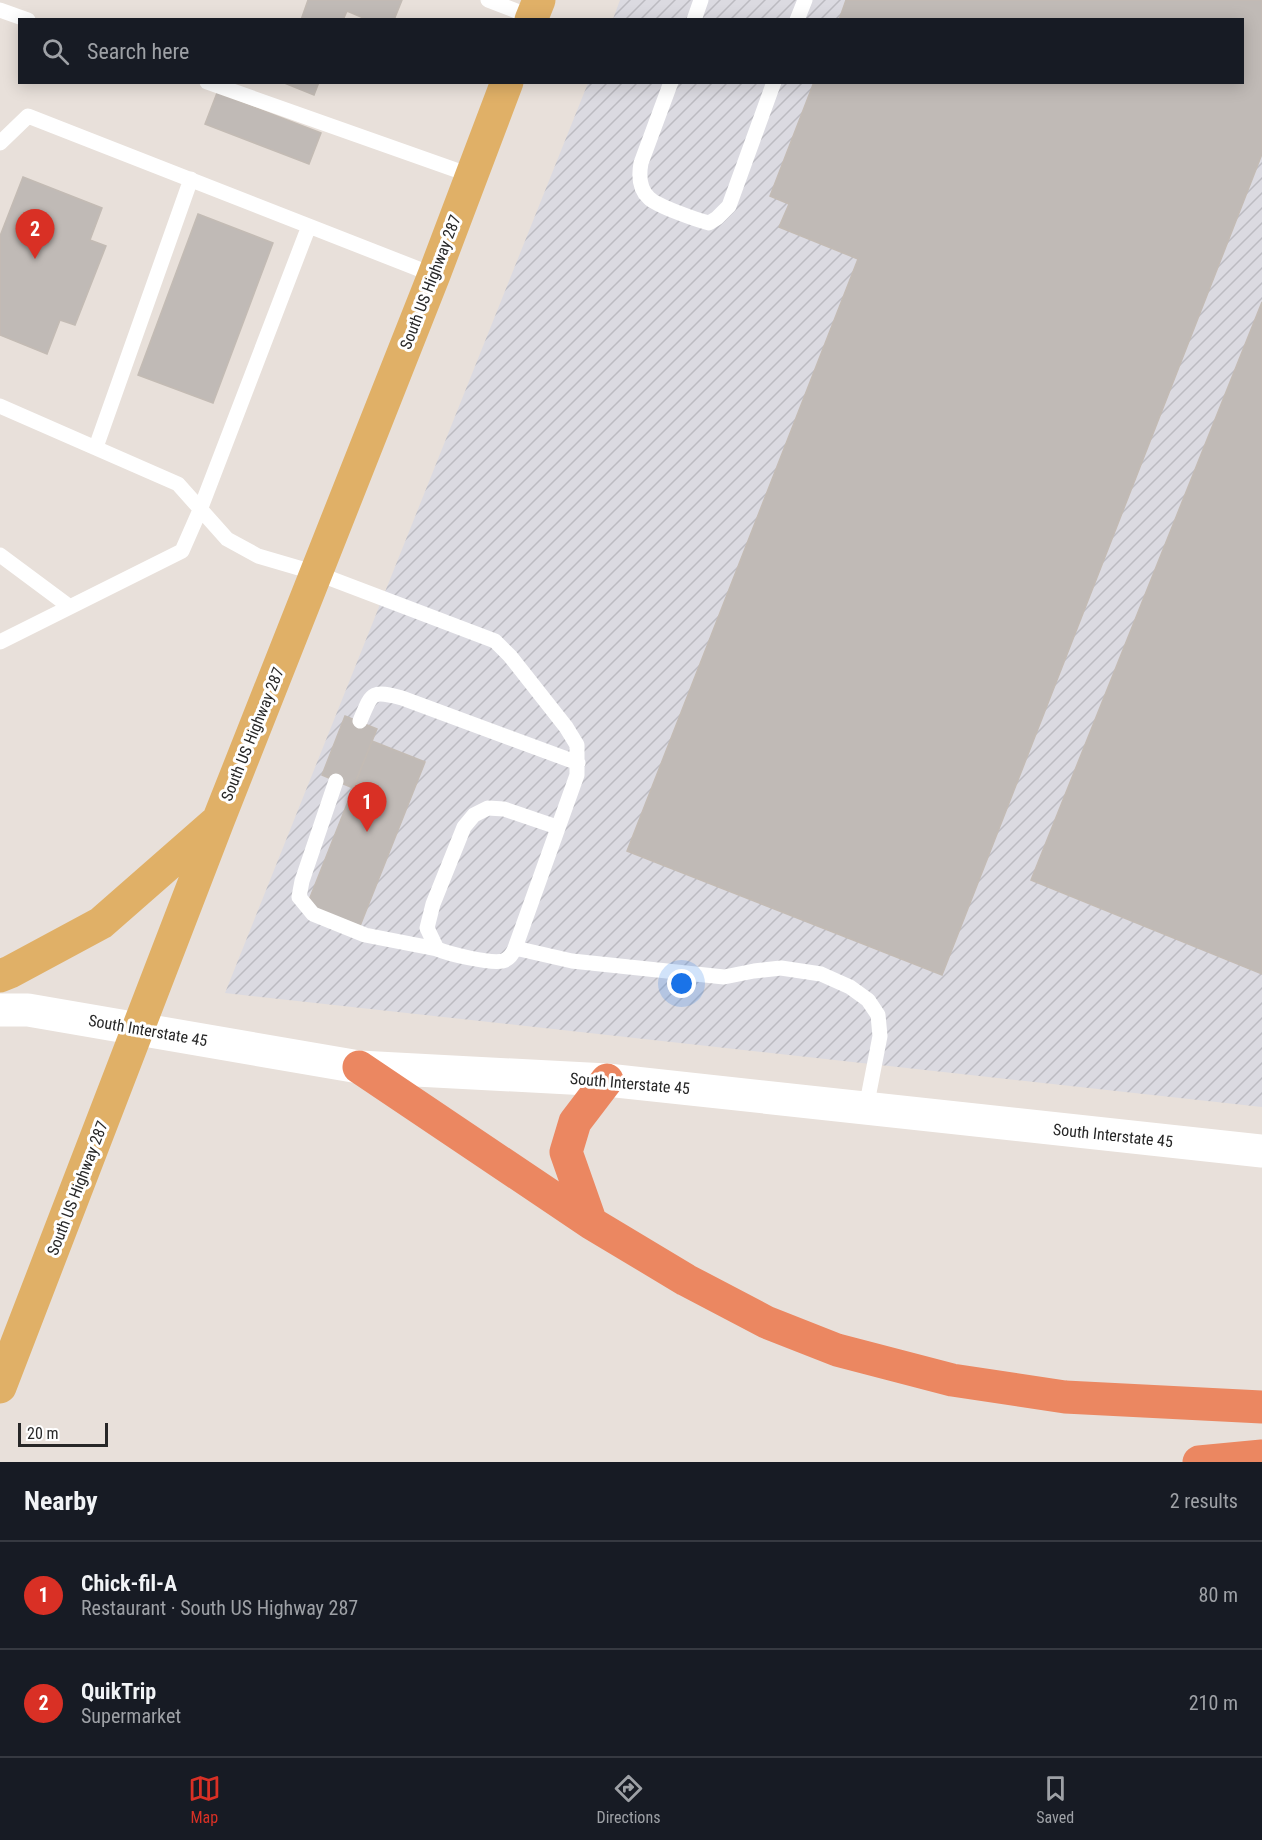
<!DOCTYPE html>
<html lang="en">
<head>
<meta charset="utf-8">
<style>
  :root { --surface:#171b24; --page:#20242c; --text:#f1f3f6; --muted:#9ea1a6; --line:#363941; --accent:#d93025 }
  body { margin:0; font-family:"Roboto Condensed",sans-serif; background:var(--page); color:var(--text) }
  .scale { position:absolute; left:18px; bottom:15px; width:90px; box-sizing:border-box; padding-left:6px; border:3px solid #272727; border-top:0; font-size:16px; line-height:21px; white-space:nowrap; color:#272727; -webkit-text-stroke:4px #fff; paint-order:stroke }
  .you { position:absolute; left:682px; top:984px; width:21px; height:21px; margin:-15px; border:4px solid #fff; border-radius:50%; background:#1a73e8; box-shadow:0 0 0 9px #1a73e833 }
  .badge { display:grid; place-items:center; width:39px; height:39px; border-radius:50%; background:var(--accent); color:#fff; font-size:20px; font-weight:700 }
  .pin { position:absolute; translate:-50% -50px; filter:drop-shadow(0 2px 3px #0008) }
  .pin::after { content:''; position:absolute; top:32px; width:21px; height:18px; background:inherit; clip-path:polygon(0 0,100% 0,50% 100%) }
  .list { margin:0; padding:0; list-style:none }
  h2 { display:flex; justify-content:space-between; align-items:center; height:78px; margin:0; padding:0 24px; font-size:26px }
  h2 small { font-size:20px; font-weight:400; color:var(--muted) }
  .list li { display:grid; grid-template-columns:39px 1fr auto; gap:18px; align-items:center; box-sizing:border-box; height:108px; padding:0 24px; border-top:2px solid var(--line) }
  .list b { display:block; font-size:22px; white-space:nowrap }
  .list p { margin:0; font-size:20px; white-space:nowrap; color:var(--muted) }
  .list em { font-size:20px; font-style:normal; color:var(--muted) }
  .icon { flex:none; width:33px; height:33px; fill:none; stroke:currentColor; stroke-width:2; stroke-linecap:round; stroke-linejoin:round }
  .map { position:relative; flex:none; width:1262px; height:1462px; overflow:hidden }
  .search { position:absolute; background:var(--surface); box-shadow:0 3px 15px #0003; left:18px; right:18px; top:18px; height:66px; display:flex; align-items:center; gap:15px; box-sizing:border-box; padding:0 21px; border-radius:0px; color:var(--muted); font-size:22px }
  .sheet { height:294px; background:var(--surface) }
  nav { display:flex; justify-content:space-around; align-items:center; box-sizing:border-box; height:84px; border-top:2px solid var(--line); background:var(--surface); font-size:16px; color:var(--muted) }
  nav a { display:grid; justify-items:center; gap:3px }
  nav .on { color:var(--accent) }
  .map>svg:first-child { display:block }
  .industrial { fill:url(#industrial-furrows) }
  .building { fill:#c0bab6; stroke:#c3bbb4; stroke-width:1.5 }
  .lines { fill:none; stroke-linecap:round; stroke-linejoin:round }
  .lane { stroke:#fff; stroke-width:15 }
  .secondary { stroke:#fff; stroke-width:33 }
  .primary { stroke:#e0b067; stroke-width:33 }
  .highway { stroke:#eb8761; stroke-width:33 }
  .labels { text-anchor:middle; stroke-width:6; stroke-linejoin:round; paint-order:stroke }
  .street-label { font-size:16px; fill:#272727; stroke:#fff }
</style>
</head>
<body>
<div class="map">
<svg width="1262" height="1462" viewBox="0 0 1262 1462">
  <defs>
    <pattern id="industrial-furrows" width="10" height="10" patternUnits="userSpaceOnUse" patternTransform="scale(1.5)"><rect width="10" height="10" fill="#dbdae1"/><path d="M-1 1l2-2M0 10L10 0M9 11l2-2" fill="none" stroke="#bcbbc1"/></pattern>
  </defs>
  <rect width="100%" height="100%" fill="#e8e0da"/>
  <path class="industrial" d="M620 0H1262V1107L225 993 588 83 1242 82V20L613 19Z"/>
  <path class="building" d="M308 0H402L394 20H368L347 11 343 20H301Z
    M846 0H1262V154L942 975 627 851 858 259 779 227 789 204 770 196 814 82H1242V20H839Z
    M282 82H319L314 95Z
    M217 93 321 133 309 164 205 124Z
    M23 177 102 208 90 240 106 246 75 325 60 320 47 354 0 335V236Z
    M198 214 273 243 213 403 138 375Z
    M1262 302V974L1031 880Z
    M345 716 377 729 353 788 322 775Z
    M372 741 425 762 360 926 307 905Z"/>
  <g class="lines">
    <path class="lane" d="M488 0 532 17
      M0 10 28 20
      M694 20 701 0
      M797 20 805 0
      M207 82 470 175
      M671 82 641 163C639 174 639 189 649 198 657 206 697 220 709 223L717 218 729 206 774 82
      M0 143 28 116 434 275
      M0 406 178 484 227 539 258 556 316 573 495 641 510 656 566 727 577 745V775L515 948 572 961 724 977 754 971 781 968 821 974 850 987 868 1000 878 1015 880 1036 866 1108
      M96 447 191 179
      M0 555 70 607
      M0 642 182 551 200 510 309 226
      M360 721C372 692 371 690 402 698L578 763
      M336 781 302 881 299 897 313 914 365 935 437 949
      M515 948C513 953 509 959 503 961 490 964 449 954 437 949L427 928 433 904 464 827 474 815 488 808 504 809 557 827"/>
    <path class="secondary" d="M0 1010H28L359 1067 607 1080 1262 1151"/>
    <path class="primary" d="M531 20 539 0
      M0 976 10 972 101 923 214 824
      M0 1387 218 821 434 275 507 82"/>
    <path class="highway" d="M359 1067 591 1223 686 1280 766 1322 837 1350 952 1380 1065 1397 1262 1407
      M591 1223 566 1152 575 1122 607 1080
      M1199 1462 1262 1456"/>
  </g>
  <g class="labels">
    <g class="street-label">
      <text transform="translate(430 282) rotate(-69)" y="6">South US Highway 287</text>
      <text transform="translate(252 734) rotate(-68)" y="6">South US Highway 287</text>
      <text transform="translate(148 1030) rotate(10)" y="6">South Interstate 45</text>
      <text transform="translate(630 1083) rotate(5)" y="6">South Interstate 45</text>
      <text transform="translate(1113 1135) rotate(6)" y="6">South Interstate 45</text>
      <text transform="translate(77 1188) rotate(-69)" y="6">South US Highway 287</text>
    </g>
  </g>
</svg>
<div class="scale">20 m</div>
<div class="you"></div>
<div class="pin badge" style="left:367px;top:832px">1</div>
<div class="pin badge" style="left:35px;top:259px">2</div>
<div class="search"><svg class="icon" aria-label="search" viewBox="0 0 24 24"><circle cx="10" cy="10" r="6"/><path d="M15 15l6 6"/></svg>Search here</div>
</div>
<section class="sheet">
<h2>Nearby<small>2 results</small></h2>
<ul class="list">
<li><span class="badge">1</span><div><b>Chick-fil-A</b><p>Restaurant · South US Highway 287</p></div><em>80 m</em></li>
<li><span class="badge">2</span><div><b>QuikTrip</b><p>Supermarket</p></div><em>210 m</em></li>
</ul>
</section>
<nav>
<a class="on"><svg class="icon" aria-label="map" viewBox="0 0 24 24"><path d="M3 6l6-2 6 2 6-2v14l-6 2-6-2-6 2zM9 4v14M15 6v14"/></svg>Map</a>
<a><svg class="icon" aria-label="directions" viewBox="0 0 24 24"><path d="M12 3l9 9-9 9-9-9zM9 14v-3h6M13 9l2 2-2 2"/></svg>Directions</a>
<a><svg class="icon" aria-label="saved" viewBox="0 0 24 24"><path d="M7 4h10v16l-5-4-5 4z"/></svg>Saved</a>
</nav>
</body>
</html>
